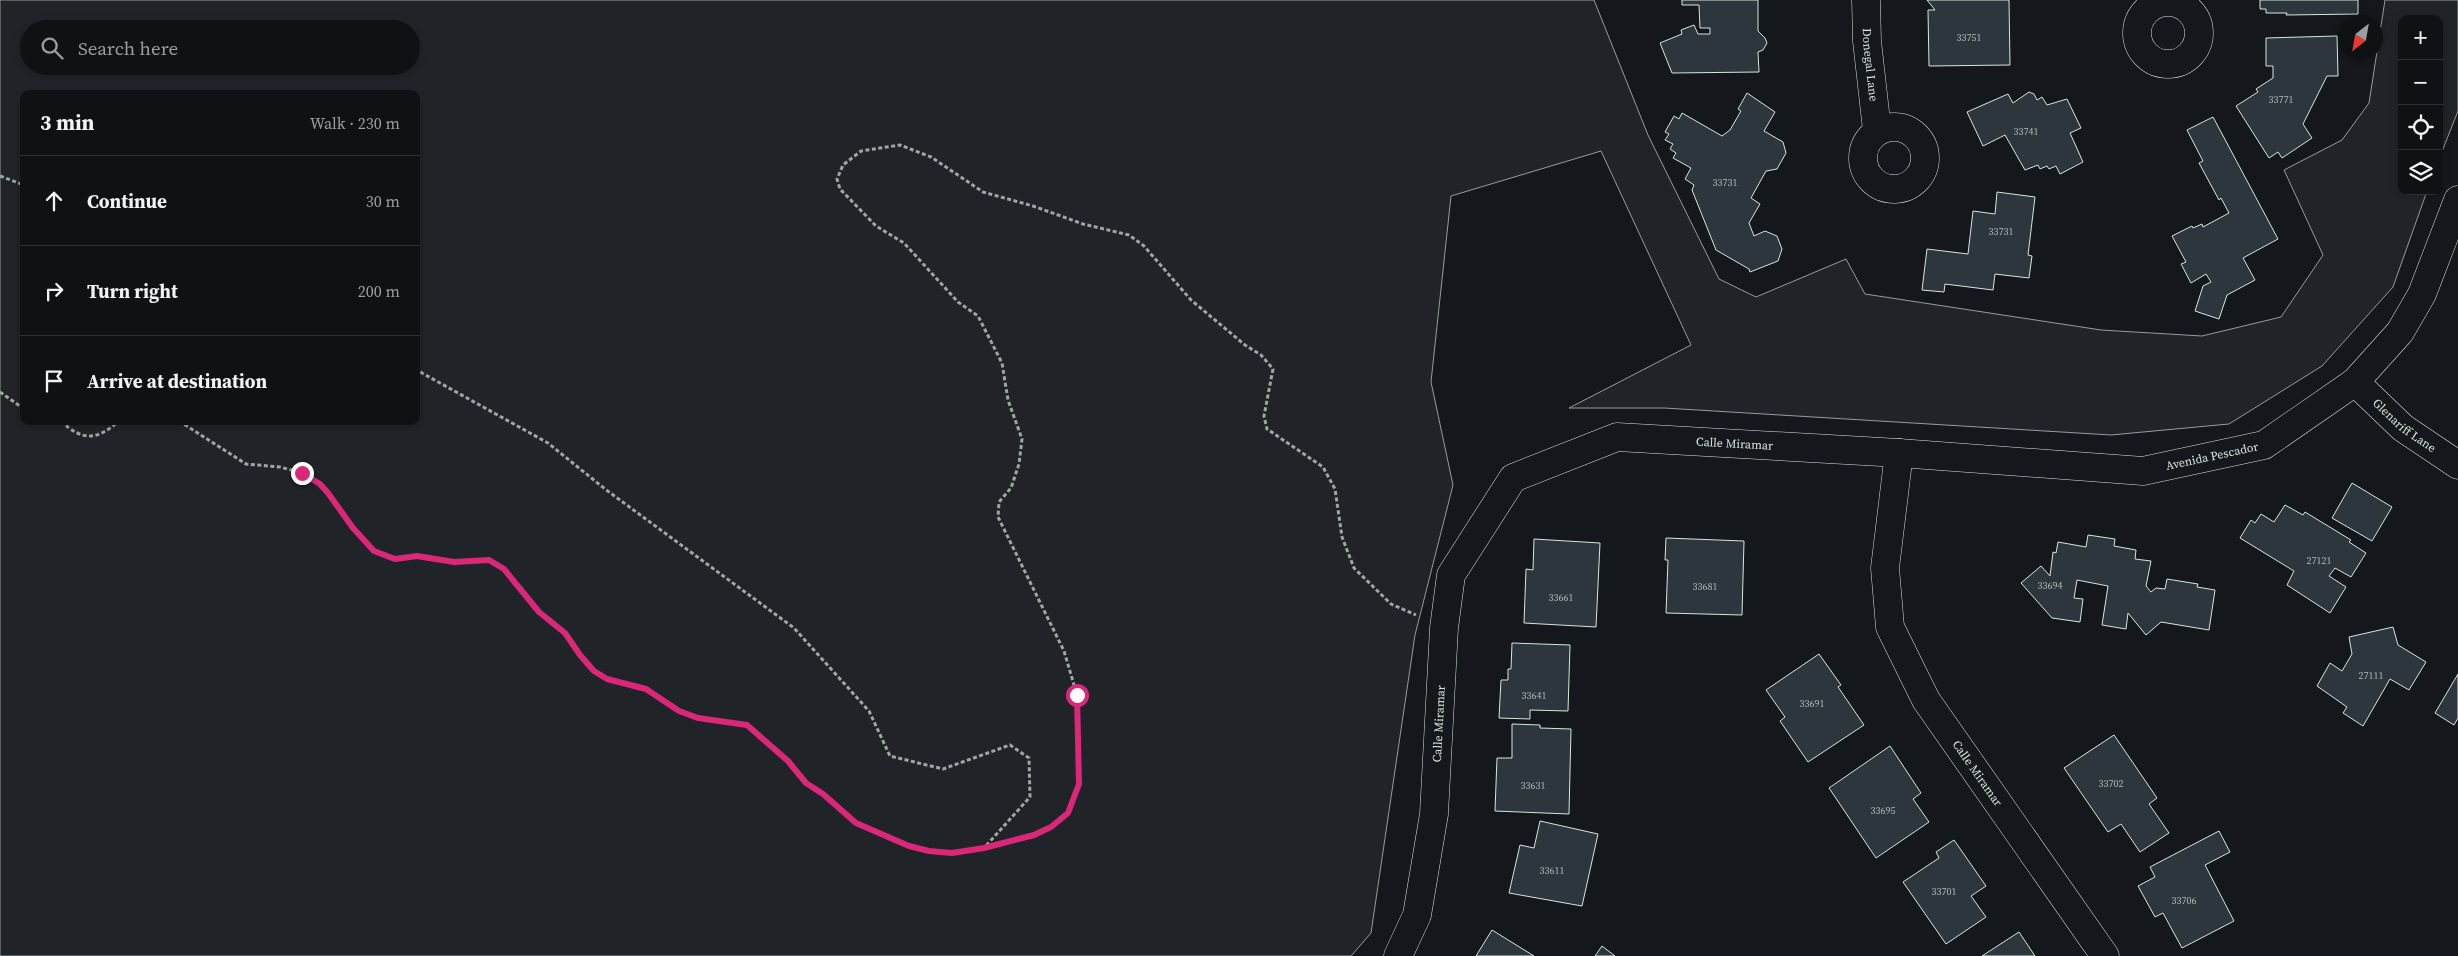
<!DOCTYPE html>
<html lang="en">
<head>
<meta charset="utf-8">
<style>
  :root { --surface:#0f1215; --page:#1d2022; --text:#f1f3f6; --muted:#9b9ea0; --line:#2f3234 }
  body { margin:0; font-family:"Source Serif 4",serif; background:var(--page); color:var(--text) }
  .controls { position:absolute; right:15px; top:15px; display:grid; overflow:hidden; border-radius:10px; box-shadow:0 2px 8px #0003 }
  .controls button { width:45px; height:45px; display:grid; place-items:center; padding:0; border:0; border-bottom:1px solid var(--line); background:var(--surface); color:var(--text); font:25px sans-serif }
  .compass { position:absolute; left:2338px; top:15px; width:45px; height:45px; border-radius:50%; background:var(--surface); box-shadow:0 2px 8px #0003; rotate:211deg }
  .stop { position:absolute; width:15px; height:15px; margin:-11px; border:4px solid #db2777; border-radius:50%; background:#fff }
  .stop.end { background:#db2777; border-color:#fff; box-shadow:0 1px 5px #0008 }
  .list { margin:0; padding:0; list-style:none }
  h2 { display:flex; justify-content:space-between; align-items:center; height:65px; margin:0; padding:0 20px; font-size:21px }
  h2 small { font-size:16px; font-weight:400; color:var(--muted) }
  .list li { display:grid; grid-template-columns:32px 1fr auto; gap:15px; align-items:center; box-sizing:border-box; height:90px; padding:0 20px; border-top:1px solid var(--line) }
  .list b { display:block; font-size:19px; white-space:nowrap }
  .list em { font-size:16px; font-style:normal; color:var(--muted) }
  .icon { flex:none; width:28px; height:28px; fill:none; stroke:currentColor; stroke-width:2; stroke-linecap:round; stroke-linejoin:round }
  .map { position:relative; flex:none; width:2458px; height:956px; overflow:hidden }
  .search { position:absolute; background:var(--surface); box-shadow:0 2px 8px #0003; left:20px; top:20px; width:400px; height:55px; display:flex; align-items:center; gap:12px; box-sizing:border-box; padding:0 18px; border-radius:28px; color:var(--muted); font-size:19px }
  .panel { position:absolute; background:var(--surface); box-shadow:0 2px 8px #0003; left:20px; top:90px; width:400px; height:335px; border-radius:10px }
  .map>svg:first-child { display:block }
  .green { fill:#202428; stroke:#939e99; fill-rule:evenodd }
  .building { fill:#2c363c; stroke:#d8e6dc }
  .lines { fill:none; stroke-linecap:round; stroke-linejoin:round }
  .street-casing { stroke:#d8e6dc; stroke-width:29 }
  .secondary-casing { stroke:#d8e6dc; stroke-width:29 }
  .path { stroke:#9da8a2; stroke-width:3; stroke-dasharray:4 2.5; stroke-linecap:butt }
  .street { stroke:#14181c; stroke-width:28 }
  .secondary { stroke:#14181c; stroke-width:28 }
  .route { stroke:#db2777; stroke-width:6 }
  .labels { text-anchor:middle; stroke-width:4; stroke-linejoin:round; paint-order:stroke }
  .number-label { font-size:10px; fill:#adbab4 }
  .street-label { font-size:12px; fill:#d8e6dc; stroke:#14181c }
</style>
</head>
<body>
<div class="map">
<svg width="2458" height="956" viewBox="0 0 2458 956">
  <rect width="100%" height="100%" fill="#14181c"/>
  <path class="green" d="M0 0H1594L1648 135 1719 279 1756 297 1846 259 1865 294 2101 330 2202 336 2281 317 2323 255 2284 170 2342 140 2369 103 2385 0H2458V111L2439 159V19H2402V191H2427L2393 287 2322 366 2229 424 2111 435 1664 408H1569L1691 345 1601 151 1451 196 1431 382 1453 485 1415 635 1371 933 1351 956H0ZM29 29H411V66H29ZM24 94H416V421H24Z"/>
  <path class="building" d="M1682 0H1758V31L1765 38 1767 43 1763 50 1758 52 1759 72 1672 73 1660 43 1682 34 1681 30 1694 25 1698 34H1710V28H1700L1699 5H1682Z
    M1927 0H2009L2010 65 1929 66 1928 10H1935Z
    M2260 0H2358V14L2286 15 2287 13H2266V9H2260Z
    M2337 36 2338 76H2327L2303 124 2312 138 2282 158 2278 152 2269 158 2236 106 2258 92 2256 89 2273 78V66H2266V38Z
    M2029 92 2034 94 2037 100 2042 97 2047 105 2067 99 2081 128 2070 133 2083 162 2060 174 2056 166 2049 169 2047 166 2040 169 2038 165 2025 170 2005 135 1983 146 1967 112 2008 94 2013 103Z
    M1747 93 1775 112 1764 131 1783 142 1786 153 1777 169 1766 171 1751 198 1760 204 1749 223 1754 236 1765 231 1777 236 1782 249 1778 261 1750 272 1749 269 1716 250 1692 190 1694 185 1685 179 1691 168 1673 158 1676 153 1670 149 1673 144 1665 140 1669 134 1665 132 1674 116 1679 119 1682 113 1722 136 1730 130 1741 111 1738 109Z
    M2213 117 2278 239 2243 258 2255 280 2227 295 2219 319 2195 311 2203 286 2211 282 2206 274 2191 283 2181 264 2186 262 2172 236 2192 226 2193 228 2202 224 2203 227 2229 213 2221 198 2219 200 2199 163 2203 161 2187 130Z
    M1997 192 2035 197 2028 255 2032 256 2029 278 1995 274 1993 290 1945 284 1944 292 1922 290 1927 249 1968 254 1973 211 1995 214Z
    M2352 483 2392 507 2372 541 2332 518Z
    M2285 505 2303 515 2305 512 2351 540 2349 542 2366 553 2351 577 2335 568 2329 576 2346 587 2330 613 2287 585 2294 571 2240 538 2251 520 2255 523 2261 514 2274 522Z
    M2088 535 2115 539 2114 546 2136 550 2135 559 2151 561 2146 586 2151 592 2156 588 2165 589 2167 579 2198 584 2197 587 2215 590 2209 630 2161 622 2146 635 2128 613 2126 629 2102 625 2108 586 2077 580 2074 598 2083 599 2080 622 2052 618 2021 583 2041 566 2050 576 2053 552 2056 553 2058 542 2086 547Z
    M1666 538 1744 541 1742 615 1666 613 1668 560H1665Z
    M1534 539 1600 543 1596 627 1524 623 1526 569 1533 570Z
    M2393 627 2398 645 2426 662 2409 690 2390 679 2363 726 2343 713 2347 707 2317 686 2330 663 2342 671 2352 654 2349 637Z
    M1512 643 1570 645 1568 711 1530 710V719L1499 718 1501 680H1508V669H1511Z
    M1819 654 1841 685 1838 687 1864 725 1808 762 1780 721 1785 717 1766 690Z
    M2458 674V718L2454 725 2435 713Z
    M1512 724 1540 725V728L1571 729 1569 814 1495 811 1497 758H1512Z
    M2114 735 2157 798 2149 804 2169 833 2140 852 2121 824 2108 832 2064 768Z
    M1890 746 1921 793 1913 799 1929 822 1876 858 1829 788Z
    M1540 821 1598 834 1582 906 1509 893 1520 845 1534 848Z
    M2219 831 2230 852 2205 865 2234 921 2182 948 2163 913 2155 917 2138 886 2155 877 2150 867Z
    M1954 840 1986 886 1971 896 1986 917 1946 944 1903 882 1939 858 1936 852Z
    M1492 930 1534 956H1476Z
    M2019 932 2035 956H1982Z
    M1602 946 1615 956H1595Z"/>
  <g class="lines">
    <g class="street-casing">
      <g id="street">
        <path id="s1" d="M1866 0 1867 41 1877 130"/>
        <circle cx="2168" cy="33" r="31"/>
        <circle cx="1894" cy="158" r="31"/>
        <path id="s2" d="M2355 382 2403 428 2458 465"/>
        <path id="s3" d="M1899 453 1885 568 1890 627 1926 700 2105 956"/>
      </g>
    </g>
    <g class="secondary-casing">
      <g id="secondary">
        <path id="s4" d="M1398 956 1417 915 1434 814 1444 628 1451 575 1513 478 1617 437 1899 453 2143 471 2264 445 2355 382 2400 332 2422 294 2458 200"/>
      </g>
    </g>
    <path class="path" d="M0 176 24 185
      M416 367 422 373 548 443 605 489 794 628 869 711 890 756 943 769 1010 745 1029 758 1030 797 984 848
      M0 392 24 409
      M61 421C83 442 97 440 119 421
      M179 421 246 464 280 467 302 473 320 484 328 493 353 528 374 551 395 559 417 556 454 562 489 560 504 569 539 611 565 633 580 655 594 671 607 679 646 689 679 711 698 718 747 725 788 761 805 783 823 794 856 823 909 846 929 851 952 853 984 848 1034 835 1051 827 1068 813 1079 784 1077 695 1064 651 998 517 999 502 1011 488 1019 464 1022 439 1008 400 1002 363 978 316 958 302 904 243 876 226 840 189 837 179 843 165 861 151 900 145 931 157 983 192 1033 206 1083 224 1129 235 1144 246 1191 300 1245 345 1261 355 1273 369 1264 416 1267 429 1323 467 1335 489 1342 537 1354 568 1391 604 1416 615"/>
    <use href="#street" class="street"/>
    <use href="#secondary" class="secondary"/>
  </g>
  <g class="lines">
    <path class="route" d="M302 473 320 484 328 493 353 528 374 551 395 559 417 556 454 562 489 560 504 569 539 612 565 633 580 655 594 671 607 679 646 689 679 711 698 718 747 725 788 761 806 783 823 794 856 823 909 846 929 851 952 853 984 848 1034 835 1051 827 1068 813 1079 784 1077 695"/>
  </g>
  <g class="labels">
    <g class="number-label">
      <text x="1969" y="41">33751</text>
      <text x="2281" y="103">33771</text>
      <text x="2026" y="135">33741</text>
      <text x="1725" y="186">33731</text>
      <text x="2001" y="235">33731</text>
      <text x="2319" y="564">27121</text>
      <text x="2050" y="589">33694</text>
      <text x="1705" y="590">33681</text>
      <text x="1561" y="601">33661</text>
      <text x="2371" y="679">27111</text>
      <text x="1534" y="699">33641</text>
      <text x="1812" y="707">33691</text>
      <text x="2111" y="787">33702</text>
      <text x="1533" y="789">33631</text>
      <text x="1883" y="814">33695</text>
      <text x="1552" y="874">33611</text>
      <text x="1944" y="895">33701</text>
      <text x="2184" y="904">33706</text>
    </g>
    <g class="street-label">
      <text dy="4" stroke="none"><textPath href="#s1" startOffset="65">Donegal Lane</textPath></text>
      <text dy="4" stroke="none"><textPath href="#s2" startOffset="66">Glenariff Lane</textPath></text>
      <text dy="4" stroke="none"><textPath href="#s4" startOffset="732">Calle Miramar</textPath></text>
      <text dy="4" stroke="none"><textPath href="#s4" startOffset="1212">Avenida Pescador</textPath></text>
      <text dy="4" stroke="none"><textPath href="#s4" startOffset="238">Calle Miramar</textPath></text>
      <text dy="4" stroke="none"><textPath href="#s3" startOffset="346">Calle Miramar</textPath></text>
    </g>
  </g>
</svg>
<div class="controls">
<button>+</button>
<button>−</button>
<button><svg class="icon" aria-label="locate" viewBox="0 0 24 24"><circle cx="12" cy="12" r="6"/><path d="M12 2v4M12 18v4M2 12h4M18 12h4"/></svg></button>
<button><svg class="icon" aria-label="layers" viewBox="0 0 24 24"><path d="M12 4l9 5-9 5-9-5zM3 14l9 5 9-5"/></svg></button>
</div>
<svg class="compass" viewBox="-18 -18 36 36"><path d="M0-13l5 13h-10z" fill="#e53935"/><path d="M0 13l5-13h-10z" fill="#9b9ea0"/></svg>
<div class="stop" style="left:1077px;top:695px"></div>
<div class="stop end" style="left:302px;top:473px"></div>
<div class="search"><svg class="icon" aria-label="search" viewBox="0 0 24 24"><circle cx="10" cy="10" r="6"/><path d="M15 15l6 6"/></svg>Search here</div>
<section class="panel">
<h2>3 min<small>Walk · 230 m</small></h2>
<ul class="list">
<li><svg class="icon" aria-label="ahead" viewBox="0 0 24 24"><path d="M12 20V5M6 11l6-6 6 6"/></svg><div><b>Continue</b></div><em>30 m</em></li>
<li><svg class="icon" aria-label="right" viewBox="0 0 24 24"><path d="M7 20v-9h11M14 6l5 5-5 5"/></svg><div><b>Turn right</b></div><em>200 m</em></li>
<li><svg class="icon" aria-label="arrive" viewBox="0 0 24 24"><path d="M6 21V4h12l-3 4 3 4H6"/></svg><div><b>Arrive at destination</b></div></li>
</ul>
</section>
</div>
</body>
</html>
